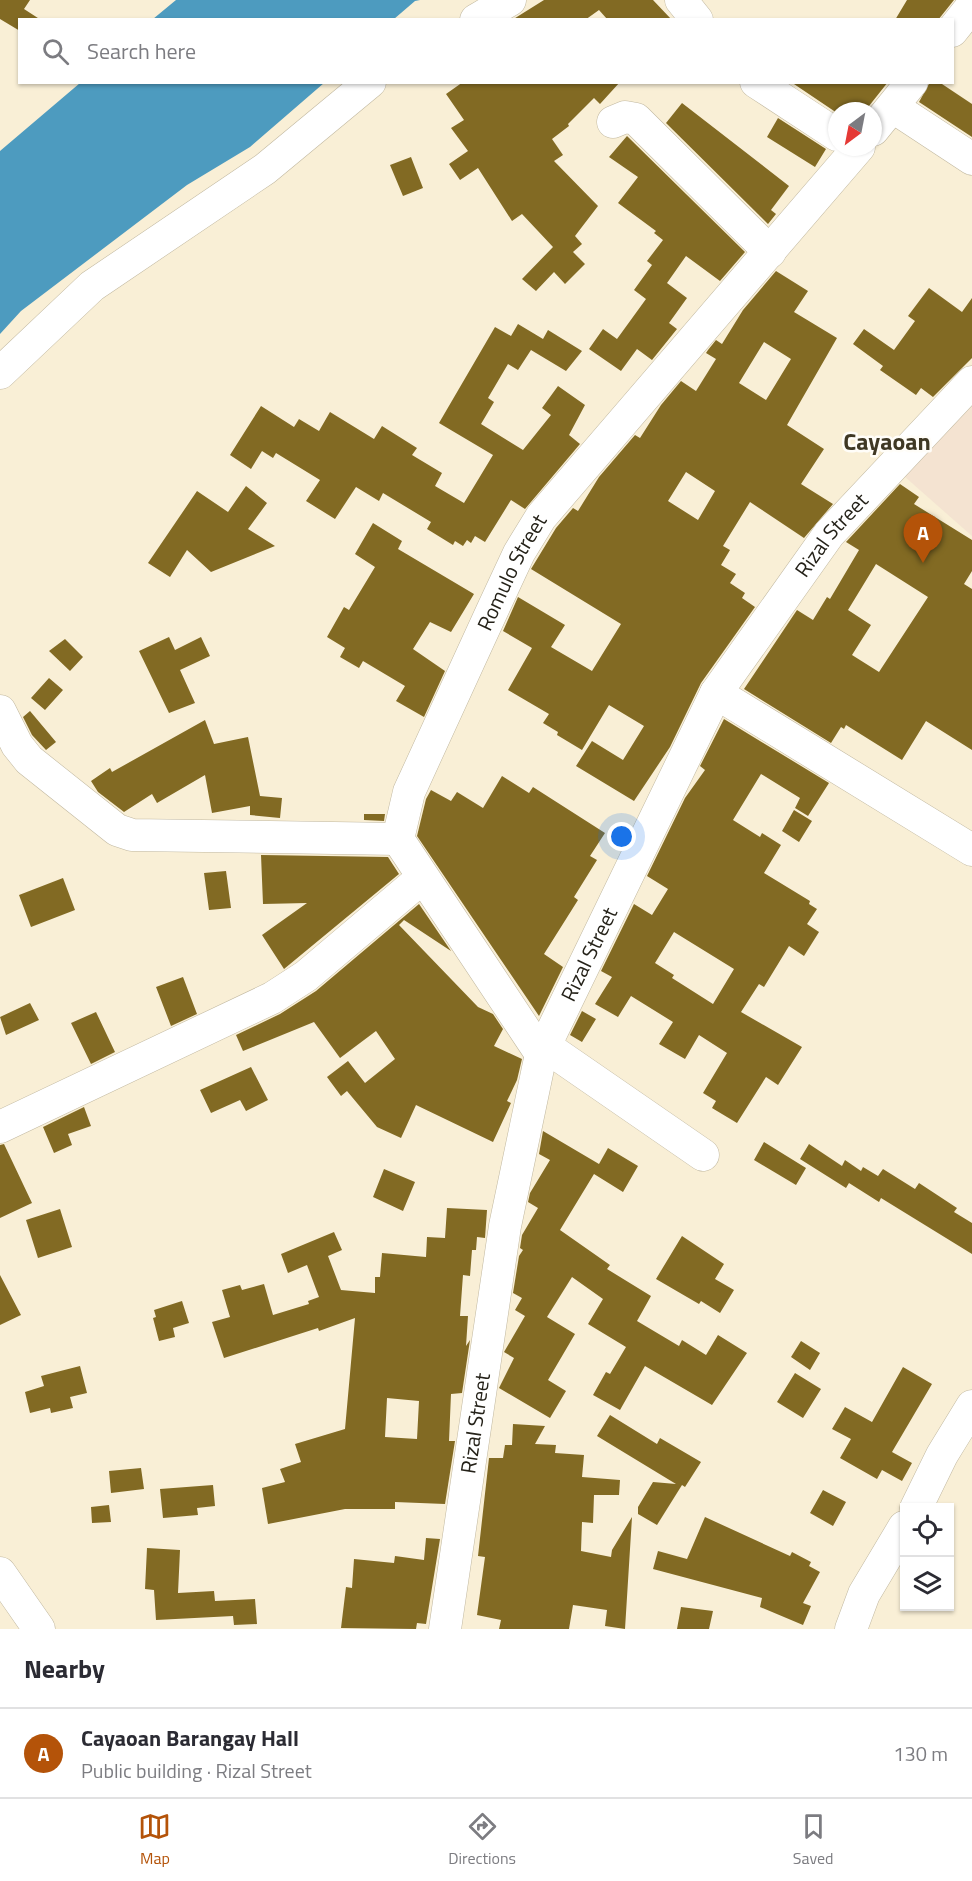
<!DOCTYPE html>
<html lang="en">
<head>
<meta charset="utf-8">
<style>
  :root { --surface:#fff; --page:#f7f7f7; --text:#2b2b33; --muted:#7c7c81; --line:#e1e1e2; --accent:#b45309 }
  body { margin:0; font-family:"Titillium Web",sans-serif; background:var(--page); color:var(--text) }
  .controls { position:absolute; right:18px; bottom:18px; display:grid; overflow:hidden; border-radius:0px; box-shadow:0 2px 4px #0004 }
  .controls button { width:54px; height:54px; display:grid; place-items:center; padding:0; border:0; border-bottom:2px solid var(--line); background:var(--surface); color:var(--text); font:30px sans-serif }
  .compass { position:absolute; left:828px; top:102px; width:54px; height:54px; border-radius:50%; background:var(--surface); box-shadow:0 2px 4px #0004; rotate:212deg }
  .you { position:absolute; left:622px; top:837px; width:21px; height:21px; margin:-15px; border:4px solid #fff; border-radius:50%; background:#1a73e8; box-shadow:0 0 0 9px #1a73e833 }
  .badge { display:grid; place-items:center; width:39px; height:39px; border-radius:50%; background:var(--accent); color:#fff; font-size:20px; font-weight:700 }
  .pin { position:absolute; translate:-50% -50px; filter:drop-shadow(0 2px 3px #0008) }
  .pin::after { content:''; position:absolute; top:32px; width:21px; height:18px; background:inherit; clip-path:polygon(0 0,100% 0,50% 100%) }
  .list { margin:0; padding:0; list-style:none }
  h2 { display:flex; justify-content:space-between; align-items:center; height:78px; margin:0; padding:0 24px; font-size:26px }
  h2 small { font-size:20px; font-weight:400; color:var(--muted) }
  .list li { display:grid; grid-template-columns:39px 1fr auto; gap:18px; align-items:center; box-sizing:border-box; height:90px; padding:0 24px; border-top:2px solid var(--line) }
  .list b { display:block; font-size:22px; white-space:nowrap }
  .list p { margin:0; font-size:20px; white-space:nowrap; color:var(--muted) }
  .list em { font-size:20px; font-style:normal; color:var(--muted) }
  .icon { flex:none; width:33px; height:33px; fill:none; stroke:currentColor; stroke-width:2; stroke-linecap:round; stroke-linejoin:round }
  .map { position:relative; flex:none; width:972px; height:1629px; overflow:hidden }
  .search { position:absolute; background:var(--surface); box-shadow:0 2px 4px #0004; left:18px; right:18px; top:18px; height:66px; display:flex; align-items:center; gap:15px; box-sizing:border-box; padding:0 21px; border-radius:0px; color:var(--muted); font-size:22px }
  .sheet { height:168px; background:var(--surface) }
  nav { display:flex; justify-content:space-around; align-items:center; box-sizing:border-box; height:84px; border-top:2px solid var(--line); background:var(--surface); font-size:16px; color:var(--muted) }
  nav a { display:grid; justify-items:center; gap:3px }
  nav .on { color:var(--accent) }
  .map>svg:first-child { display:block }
  .education { fill:#f4e3d1 }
  .water { fill:#4d9bbf }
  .building { fill:#826a23; fill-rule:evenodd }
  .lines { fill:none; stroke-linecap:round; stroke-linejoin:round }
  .minor-casing { stroke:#c1b8a0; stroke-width:33 }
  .minor { stroke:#fff; stroke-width:32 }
  .labels { text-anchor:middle; stroke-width:5; stroke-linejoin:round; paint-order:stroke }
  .street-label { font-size:21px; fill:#252219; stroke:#fffdf8 }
  .quarter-label { font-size:24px; font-weight:bold; fill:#3f3824; stroke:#fffdf8 }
</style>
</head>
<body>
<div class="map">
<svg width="972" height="1629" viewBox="0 0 972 1629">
  <rect width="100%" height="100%" fill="#f9efd6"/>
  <path class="education" d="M972 406V536L904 476Z"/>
  <path class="water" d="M176 0H420L415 1 394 19H153Z
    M80 83H324L250 147 187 185 21 311 0 334V151Z"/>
  <path class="building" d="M0 0H30L24 9 41 20H20V31L0 19Z
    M544 0H653L671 19H607L599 10 585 20H512Z
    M907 0H954L938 20H895Z
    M463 82H620L600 104 594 98 568 124 569 126 552 139 563 155 554 161 598 206 575 236 582 244 573 252 585 264 565 284 554 272 536 291 522 279 553 247 522 214 512 221 478 168 460 180 449 164 468 151 451 128 464 120 446 94Z
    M791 82H888L865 111H837V113Z
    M930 82H939L972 104V137L919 102Z
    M682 103 789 186 771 210 776 214 768 224 666 123Z
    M778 118 826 149 815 167 767 137Z
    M627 136 745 252 720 281 686 256 667 283 687 298 669 323 677 329 652 360 637 349 621 371 589 349 603 329 617 339 646 299 634 290 652 265 647 261 663 240 654 233 656 231 618 203 638 177 609 157Z
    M411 157 423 188 403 196 390 165Z
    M776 271 808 291 794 312 837 338 787 425 824 449 801 484 833 504 804 538 750 502 723 546 730 550 721 565 736 574 730 583 745 593 742 598 755 607 701 683 670 747 634 801 576 766 592 741 623 760 644 726 609 705 582 750 557 735 558 732 543 723 549 714 508 690 532 648 503 631 518 597 565 625 551 647 592 671 621 624 531 569 556 528 573 508 578 511 599 477 635 435 640 438 661 405 681 381 696 391 716 359 706 353 708 350 716 340 722 344 743 310ZM764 342 791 359 766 400 739 383ZM686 472 715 491 698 520 668 501Z
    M929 288 962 312 972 298V358L933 397 921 388 916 395 880 370 883 366 853 344 864 329 894 350 915 321 908 316Z
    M518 324 543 339 548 330 582 351 566 371 531 350 518 370 508 364 488 398 494 402 481 424 523 450 551 415 542 408 558 386 585 405 569 435 580 444 525 509 511 500 485 542 475 536 471 543 467 540 463 546 455 541 453 545 427 529 431 522 383 493 379 501 356 487 335 519 306 501 320 480 276 453 273 458 262 451 251 469 230 455 261 406 294 427 299 419 319 431 330 412 374 439 382 426 417 448 412 455 442 473 435 486 464 503 493 455 439 423 495 327 511 336Z
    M900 484 919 497 914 504 972 540V571L964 584 972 589V750L926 721 902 760 846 725 844 729 841 727 831 743 744 689 797 610 813 620 827 597 830 599 859 550 846 542ZM876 564 928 597 879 672 852 655 871 625 848 610Z
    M246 486 267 503 248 529 275 546 211 572 187 550 170 577 148 563 197 491 228 512Z
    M373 523 402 541 398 549 474 594 451 632 430 622 413 649 445 671 424 717 396 701 405 686 363 661 359 668 340 657 345 648 327 637 344 607 349 610 375 567 355 554Z
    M169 637 175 650 201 637 210 656 180 670 195 703 169 713 139 651Z
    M65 639 83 657 70 671 49 651Z
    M49 678 63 690 45 710 31 698Z
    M30 711 56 742 46 750 32 735 23 717Z
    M724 719 829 783 808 816 795 808 800 798 761 774 733 820 760 837 762 833 781 845 764 873 810 901 809 904 817 909 807 924 819 932 804 956 789 946 764 987 759 984 741 1012 802 1047 778 1085 766 1077 737 1123 712 1108 716 1101 703 1093 727 1053 699 1035 685 1059 659 1044 673 1022 631 996 618 1017 595 1004 612 977 601 971 634 904 652 915 668 889 647 876 685 798 705 770 700 766ZM674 932 734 969 713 1004 672 978 674 975 655 963Z
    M205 720 214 744 248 737 260 796 282 798 280 818 250 815V806L212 813 205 775 157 803 152 794 124 812 98 792 91 781 110 768 112 772Z
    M502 776 529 793 533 787 605 833 590 856 597 860 574 897 578 900 544 954 563 967 539 1016 417 836 426 799 431 790 451 801 457 792 483 808Z
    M794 810 812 821 799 842 782 831Z
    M364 814H385L384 821 364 820Z
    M261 855 388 857 399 874 284 969 262 935 307 903 263 904Z
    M226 871 231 908 209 910 204 873Z
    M63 878 75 910 31 927 19 895Z
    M419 904 451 951 404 920 399 925 478 1007 493 1014 503 1029 494 1046 522 1059 517 1080 507 1101 511 1103 493 1142 416 1105 401 1138 377 1127 347 1091 341 1096 327 1077 348 1061 365 1083 395 1059 376 1031 340 1058 314 1022 243 1051 236 1035 280 1014 316 991Z
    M183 977 197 1014 171 1026 156 987Z
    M30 1003 39 1020 6 1035 0 1017Z
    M582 1011 596 1019 582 1042 570 1035Z
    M96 1012 115 1052 91 1064 71 1023Z
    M251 1067 268 1100 246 1111 240 1100 211 1113 200 1090Z
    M84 1107 91 1126 68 1134 72 1145 54 1153 43 1127Z
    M543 1131 599 1164 608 1148 638 1166 623 1192 594 1174 560 1230 610 1265 607 1269 651 1296 637 1321 679 1346 682 1340 706 1355 718 1335 747 1353 712 1405 645 1366 620 1410 593 1395 606 1372 610 1374 626 1347 588 1324 603 1299 572 1277 547 1317 575 1334 548 1380 566 1391 550 1418 499 1388 514 1358 504 1352 525 1316 515 1310 522 1298 513 1293 519 1256 523 1250 520 1248 522 1235 538 1208 528 1202 530 1193 550 1160 539 1154Z
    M764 1142 806 1168 796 1185 754 1160Z
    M4 1144 32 1203 0 1218V1145Z
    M809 1144 842 1166 845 1160 861 1171 863 1167 878 1176 883 1169 915 1189 919 1183 957 1208 954 1212 972 1223V1254L881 1198 879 1202 849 1183 846 1188 800 1159Z
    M384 1169 415 1182 403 1211 373 1197Z
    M447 1208 487 1210 485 1238 477 1237 476 1250H472L470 1276 463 1275 460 1316H468L466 1346 470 1340 462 1393 451 1394 449 1441H455L445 1504 395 1502V1509H345L268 1524 262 1488 285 1482 280 1469 301 1462 295 1444 345 1429 355 1318 319 1331 318 1328 224 1358 212 1322 230 1317 222 1290 240 1285 242 1290 264 1284 273 1315 309 1304 308 1301 319 1297 307 1265 288 1273 281 1254 334 1232 342 1250 328 1256 341 1290 375 1293V1277H380L382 1253 426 1257 427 1237 445 1238ZM387 1398 419 1401 417 1439 385 1437Z
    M60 1209 72 1247 38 1258 26 1220Z
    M682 1236 724 1264 715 1279 734 1290 720 1313 701 1301 699 1304 656 1279Z
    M0 1275 21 1315 0 1325Z
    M182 1301 189 1323 173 1328 175 1337 159 1341 153 1318 156 1317 154 1310Z
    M801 1341 820 1353 810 1370 791 1357Z
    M80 1366 87 1393 70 1397 73 1408 51 1413 50 1408 30 1413 25 1392 44 1386 41 1376Z
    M903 1367 932 1384 892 1452 912 1463 902 1481 882 1470 877 1479 840 1458 851 1439 832 1429 845 1407 872 1422Z
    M795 1373 821 1389 803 1418 777 1402Z
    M610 1415 657 1444 660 1438 701 1462 685 1487 682 1485 657 1525 638 1514V1507L653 1482 676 1484 597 1436Z
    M513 1424 545 1426 535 1444 556 1445 555 1453 584 1455 582 1477 620 1480 619 1495H594L593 1523 582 1522 581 1551 611 1557 612 1550 632 1517 625 1629 605 1626 607 1610 573 1605 569 1629H499L501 1620 477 1615 485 1557 478 1556 489 1458H503L505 1445H512Z
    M141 1468 144 1489 111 1493 109 1471Z
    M213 1485 215 1506 197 1508 198 1515 163 1518 160 1489Z
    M823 1490 846 1502 833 1526 810 1513Z
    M109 1505 111 1522 92 1523 91 1507Z
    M705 1517 790 1556 792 1552 811 1562 809 1566 820 1572 803 1603 811 1606 803 1625 760 1607 762 1598 653 1569 658 1551 687 1559Z
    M426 1538 440 1539 426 1624 417 1623 416 1629 341 1628 346 1587 352 1588 354 1559 394 1563 395 1556 424 1560Z
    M147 1548 180 1550 178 1593 214 1591 215 1601 255 1599 257 1624 234 1625 233 1616 156 1620 154 1590 145 1589Z
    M681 1607 713 1611 709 1629H677Z"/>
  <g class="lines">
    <g class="minor-casing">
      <g id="minor">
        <path d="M681 0 697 20"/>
        <path d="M476 20 510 0"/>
        <path d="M952 31 972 6"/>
        <path d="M756 82 837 135"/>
        <path d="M893 107 972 159"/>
        <path d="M613 122 625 117 636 119 770 252"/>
        <path d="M873 130 912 82"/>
        <path d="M0 373 92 286 265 169 370 82"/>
        <path d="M716 693 972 850"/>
        <path d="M0 711 17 745 29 760 117 830 132 835 398 839"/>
        <path d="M545 1046 703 1155"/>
        <path id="s1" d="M541 1054 398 839 409 792 492 611 519 553 541 517 859 147"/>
        <path d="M0 1127 272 998 306 976 422 878"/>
        <path d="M916 1508 942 1455 972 1406"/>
        <path d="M0 1573 39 1629"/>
        <path id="s2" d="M445 1629 505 1226 541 1054 716 693 829 534 972 382"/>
        <path d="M851 1629 864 1594 904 1527"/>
      </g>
    </g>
    <use href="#minor" class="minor"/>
  </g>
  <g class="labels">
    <g class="street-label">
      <text dy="7" stroke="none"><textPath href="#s2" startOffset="1180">Rizal Street</textPath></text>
      <text dy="7" stroke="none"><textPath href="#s1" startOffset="549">Romulo Street</textPath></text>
      <text dy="7" stroke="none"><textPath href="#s2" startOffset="694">Rizal Street</textPath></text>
      <text dy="7" stroke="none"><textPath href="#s2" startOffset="208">Rizal Street</textPath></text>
    </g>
    <g class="quarter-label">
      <text x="887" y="450">Cayaoan</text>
    </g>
  </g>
</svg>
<div class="controls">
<button><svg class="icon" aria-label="locate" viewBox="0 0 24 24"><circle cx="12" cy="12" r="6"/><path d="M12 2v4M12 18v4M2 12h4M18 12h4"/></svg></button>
<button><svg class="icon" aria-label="layers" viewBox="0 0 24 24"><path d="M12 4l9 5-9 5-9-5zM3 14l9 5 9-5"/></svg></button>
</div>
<svg class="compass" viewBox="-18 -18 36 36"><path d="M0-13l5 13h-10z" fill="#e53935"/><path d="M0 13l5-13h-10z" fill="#7c7c81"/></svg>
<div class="you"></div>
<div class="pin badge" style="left:923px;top:563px">A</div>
<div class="search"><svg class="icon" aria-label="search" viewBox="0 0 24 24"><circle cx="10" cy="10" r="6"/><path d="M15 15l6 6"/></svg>Search here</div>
</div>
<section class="sheet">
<h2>Nearby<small></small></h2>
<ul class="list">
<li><span class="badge">A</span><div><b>Cayaoan Barangay Hall</b><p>Public building · Rizal Street</p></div><em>130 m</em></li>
</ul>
</section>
<nav>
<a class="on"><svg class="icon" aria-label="map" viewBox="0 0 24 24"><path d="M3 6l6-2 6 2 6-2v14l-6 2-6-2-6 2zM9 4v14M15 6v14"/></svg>Map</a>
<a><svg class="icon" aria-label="directions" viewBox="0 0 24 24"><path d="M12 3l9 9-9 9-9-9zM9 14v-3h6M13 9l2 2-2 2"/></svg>Directions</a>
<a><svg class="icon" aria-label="saved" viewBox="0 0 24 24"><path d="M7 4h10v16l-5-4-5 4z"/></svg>Saved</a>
</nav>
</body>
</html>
